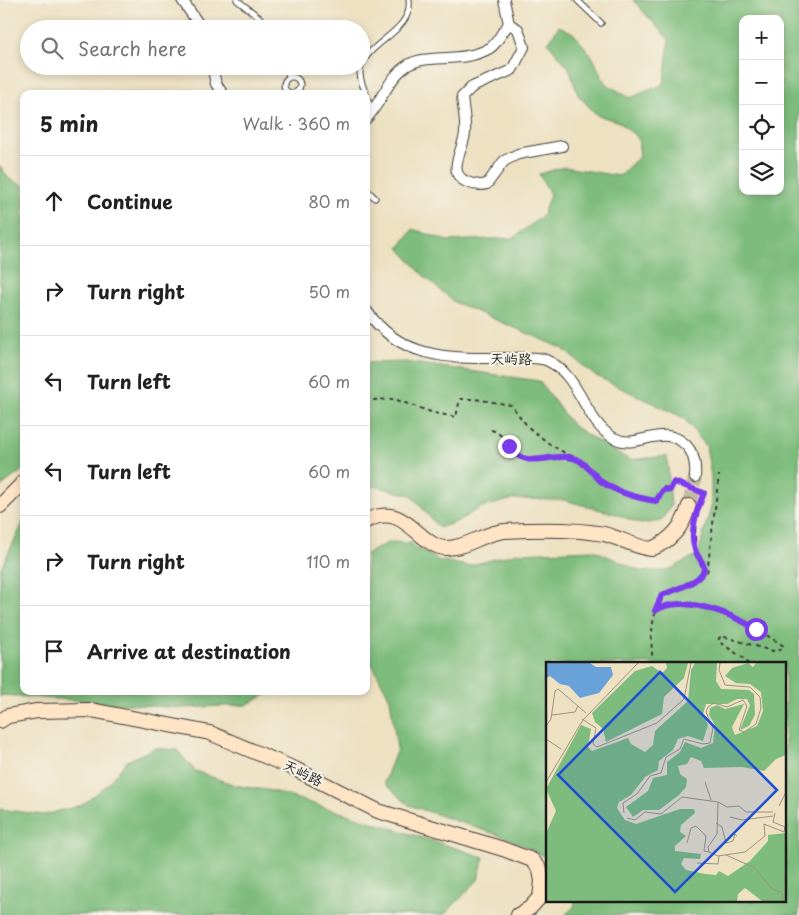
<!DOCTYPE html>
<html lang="en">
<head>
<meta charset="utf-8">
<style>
  :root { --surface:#fff; --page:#f6f6f6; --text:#222; --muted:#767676; --line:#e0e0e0 }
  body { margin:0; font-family:"Playpen Sans","LXGW WenKai TC",sans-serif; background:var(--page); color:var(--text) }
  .controls { position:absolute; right:15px; top:15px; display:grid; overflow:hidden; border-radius:10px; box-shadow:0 2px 8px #0003 }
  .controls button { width:45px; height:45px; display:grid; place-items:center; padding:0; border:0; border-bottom:1px solid var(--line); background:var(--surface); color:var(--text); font:25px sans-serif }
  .stop { position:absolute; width:15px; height:15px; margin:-11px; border:4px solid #7c3aed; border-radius:50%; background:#fff }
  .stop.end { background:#7c3aed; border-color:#fff; box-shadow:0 1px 5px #0008 }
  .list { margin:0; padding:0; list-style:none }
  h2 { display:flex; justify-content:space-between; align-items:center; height:65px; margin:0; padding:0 20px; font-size:21px }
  h2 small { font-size:16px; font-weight:400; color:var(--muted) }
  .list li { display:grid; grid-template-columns:32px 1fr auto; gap:15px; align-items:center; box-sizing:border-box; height:90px; padding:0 20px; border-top:1px solid var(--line) }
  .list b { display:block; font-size:19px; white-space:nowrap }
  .list em { font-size:16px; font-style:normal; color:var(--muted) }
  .icon { flex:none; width:28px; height:28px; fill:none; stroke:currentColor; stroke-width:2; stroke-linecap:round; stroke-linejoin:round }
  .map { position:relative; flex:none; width:799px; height:915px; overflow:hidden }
  .search { position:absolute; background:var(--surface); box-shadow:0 2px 8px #0003; left:20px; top:20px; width:350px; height:55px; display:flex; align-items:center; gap:12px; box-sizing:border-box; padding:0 18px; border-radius:28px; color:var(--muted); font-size:19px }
  .panel { position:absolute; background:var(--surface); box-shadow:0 2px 8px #0003; left:20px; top:90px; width:350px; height:605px; border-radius:10px }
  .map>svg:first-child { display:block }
  .forest { fill:#7dbc7c; stroke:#4c6c4c; fill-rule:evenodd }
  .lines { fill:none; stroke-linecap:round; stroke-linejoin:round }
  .secondary-tunnel { stroke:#c3baa1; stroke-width:14; stroke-dasharray:14 7; stroke-linecap:butt }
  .lane-casing { stroke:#3b3a35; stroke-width:7 }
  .street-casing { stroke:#3b3a35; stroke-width:12 }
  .secondary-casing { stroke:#3b3a35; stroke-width:16 }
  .path { stroke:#3b3a35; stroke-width:2; stroke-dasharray:4 4; stroke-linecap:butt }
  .lane { stroke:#fff; stroke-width:5 }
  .street { stroke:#fff; stroke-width:10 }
  .secondary { stroke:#ffe4c6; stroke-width:14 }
  .path-bridge { stroke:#3b3a35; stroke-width:2; stroke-dasharray:4 4; stroke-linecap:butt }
  .route { stroke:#7c3aed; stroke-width:6 }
  .labels { text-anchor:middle; stroke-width:4; stroke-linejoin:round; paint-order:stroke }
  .street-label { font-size:14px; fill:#1c1c1c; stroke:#f7f3e8 }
  .inset-road { fill:none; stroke:#999280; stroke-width:1 }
  .view { fill:#1d4ed8; fill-opacity:0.15; stroke:#1d4ed8; stroke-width:2.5 }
  .inset-edge { fill:none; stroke:#1c1c1c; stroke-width:2.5 }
</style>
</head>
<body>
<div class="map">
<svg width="799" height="915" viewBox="0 0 799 915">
  <rect width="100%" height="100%" fill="#f7f3e8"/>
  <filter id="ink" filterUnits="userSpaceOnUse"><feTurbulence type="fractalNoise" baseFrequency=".02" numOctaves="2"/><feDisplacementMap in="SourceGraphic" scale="10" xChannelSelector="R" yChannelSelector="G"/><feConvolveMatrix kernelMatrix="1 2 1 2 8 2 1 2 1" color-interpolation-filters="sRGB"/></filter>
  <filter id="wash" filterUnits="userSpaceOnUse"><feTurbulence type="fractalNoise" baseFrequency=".0096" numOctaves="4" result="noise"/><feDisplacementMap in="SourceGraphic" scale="20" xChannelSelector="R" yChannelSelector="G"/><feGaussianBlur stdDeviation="1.12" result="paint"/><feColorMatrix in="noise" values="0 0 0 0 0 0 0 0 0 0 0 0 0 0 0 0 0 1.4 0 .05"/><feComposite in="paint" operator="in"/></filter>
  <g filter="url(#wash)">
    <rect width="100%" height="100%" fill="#ede1c2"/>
    <path class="forest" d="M633 0H799V915H565L574 907 575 901H785V664H548V858L510 839 409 805 384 783 397 749 390 699 372 664 366 663V554L390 542 410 543 438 560 468 566 517 553 594 550 640 571H667L698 554 711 507V476L706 446 684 418 594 375 562 348 454 302 423 275 399 248 413 229 447 241 514 238 543 215 550 194 539 174 564 167 619 176 640 156 638 138 619 122 597 115 578 95 569 68 548 43 559 26 573 33 592 56 605 83 630 98 664 84 669 40ZM743 19H780V191H743Z
      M0 166 9 179 24 186V469L0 487Z
      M406 362 539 381 572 425 605 446 630 460 667 456 671 506 661 521 641 524 616 514 564 500 514 499 482 507 456 522 439 528 411 495 375 486 366 490V363Z
      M24 521V691H273L246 705 181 708 3 695 0 697V570Z
      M155 748 177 750 195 771 234 785 272 791 484 857 478 880 444 915H0V809L44 815 82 805 107 785 127 761Z"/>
  </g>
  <g filter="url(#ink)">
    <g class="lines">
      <path class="secondary-tunnel" d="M689 506 695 477"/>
      <g class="lane-casing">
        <path id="lane" d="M237 0 260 18 268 29
          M577 0 601 23
          M287 66 289 77
          M284 85a8 8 0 1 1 16 0a8 8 0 1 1-16 0Z
          M366 94C363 86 358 76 361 67 369 41 413 31 409 0
          M366 95 372 112
          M366 189 375 198"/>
      </g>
      <g class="street-casing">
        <path id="street" d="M182 0 202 29
          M509 24 518 29 524 47 512 70 472 87 462 97C463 109 466 121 465 133 464 149 445 173 467 182 474 185 480 186 487 184L504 161 518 154 562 146
          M212 66 216 84 223 94
          M366 119C381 103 389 76 408 65 427 53 463 64 490 48 497 44 502 31 509 24L504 0
          M366 310C402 362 455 358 510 358 521 358 539 356 548 361 581 376 584 422 614 438 638 451 661 422 686 445 695 454 696 465 695 477"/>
      </g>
      <g class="secondary-casing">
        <path id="secondary" d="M0 506 24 482
          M366 521C405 499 420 549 447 548 467 548 485 532 505 531 538 529 572 528 604 534 620 538 635 547 651 549 671 541 683 527 689 506
          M0 721 8 716 37 711 91 710 210 733 295 769 378 811 503 849 532 860 540 869 542 882 540 897 530 908 518 915"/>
      </g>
      <path class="path" d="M366 397 371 400 394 399 434 413 456 417 460 399H475L511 405 528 427 551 445 579 461 602 482 623 493 656 501 664 489 670 490 674 482
        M491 430C506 433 506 451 519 457 537 464 555 456 574 459
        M700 504 704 493
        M700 575 707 573 719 475
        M655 611 667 605 680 603 697 605 742 620 784 646 780 650 772 651 722 636 719 638V642L745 659 748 664
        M653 664C650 637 651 619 662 595L695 580 703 572 704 567 695 550V523"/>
      <use href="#lane" class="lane"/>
      <use href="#street" class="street"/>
      <use href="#secondary" class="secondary"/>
      <path class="path-bridge" d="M674 482 704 493"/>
    </g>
  </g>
  <g class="lines" filter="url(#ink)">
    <path class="route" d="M509 446C526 473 553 450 576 459 586 463 594 475 602 482 618 493 637 498 656 501L664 489 670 490 674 482 704 493C697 509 689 533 695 550 697 557 707 565 703 572 696 584 674 590 662 595L655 611C681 593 732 614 756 629"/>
  </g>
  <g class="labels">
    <g class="street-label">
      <text transform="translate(511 359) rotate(1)" y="5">天屿路</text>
      <text transform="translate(303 773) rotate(26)" y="5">天屿路</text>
    </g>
  </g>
  <g transform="translate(546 662)">
    <rect width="240" height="240" fill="#ede1c2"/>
    <path d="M120 1H142L138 16 118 35 116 52 60 80 57 67 49 60 46 51 89 9 106 4 116 11 121 6ZM149 1H171L170 19 175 27 203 28 208 32 209 53 203 64 194 68 204 43 201 37H191L181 42H160L157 52 162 63 157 79 142 74 132 77 127 88 113 99 112 108 99 115 85 133 73 140 71 146 79 158 90 162 134 147H148L149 151 135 163 134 170 140 174 129 184V189L155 192 154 197 138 196 135 202 140 208 159 212 170 213 173 209 182 214 204 199 222 179V173L240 171V239H216L199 226 192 232 191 239H0V171L10 149 0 127 35 63 45 67 42 85 46 89 82 76 85 82 99 90 107 83 109 69 142 39 145 8ZM202 1 207 5 210 1H240V93L230 97 218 109 196 105 158 106 155 99 145 95 141 102 132 104 134 112 141 117 140 125 133 133 113 148H97L87 155 80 145 102 129 107 116 121 113V100L134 90 139 80 155 86 167 81 169 63 163 53 164 46 171 43 179 47 198 42 186 65 189 73 211 64 217 49 215 30 204 22 190 21 179 14 186 6Z" fill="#7dbc7c"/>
    <path d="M0 1H44L50 5H65L67 13 53 31 34 36 23 24 14 22 4 14 0 16Z" fill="#69a2d8"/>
    <path class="inset-road" d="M6 53 29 50 32 44M36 57 50 66 47 82 51 85 111 61 138 37 145 1M0 64 5 57 9 29 12 27 40 51M0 77 15 87M0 120 37 58 92 1M159 120 165 138M172 140 181 145 193 144 200 150H227M233 144 240 130M78 151 77 141 91 132 104 114 115 111 120 95 134 87 138 77 157 82 164 81 167 66 160 50 162 45 168 41 181 45 197 38 201 44 193 68 198 70 210 62 215 46 214 35 204 25 179 23 173 8 174 1M184 155 196 158 227 154M81 156 89 158 99 150 115 152 136 135 172 140 171 172 162 185 163 190 172 194 199 190 219 174 218 162 238 170 239 165 227 160 229 151M170 161 176 165 180 181 187 179 189 172 191 174M141 181 145 166 150 164 160 174 158 189 163 190M180 193 209 206 226 227 235 230 238 239M151 201 172 202 173 194"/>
    <path class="view" d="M114 10 231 128 129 230 12 113Z"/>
    <rect width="240" height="240" class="inset-edge"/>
  </g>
</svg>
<div class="controls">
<button>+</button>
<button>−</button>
<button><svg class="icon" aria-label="locate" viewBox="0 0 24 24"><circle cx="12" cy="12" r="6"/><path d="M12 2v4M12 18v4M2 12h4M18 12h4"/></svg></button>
<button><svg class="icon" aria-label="layers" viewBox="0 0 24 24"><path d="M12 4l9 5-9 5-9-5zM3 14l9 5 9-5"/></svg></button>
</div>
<div class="stop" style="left:756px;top:629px"></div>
<div class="stop end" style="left:509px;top:446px"></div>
<div class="search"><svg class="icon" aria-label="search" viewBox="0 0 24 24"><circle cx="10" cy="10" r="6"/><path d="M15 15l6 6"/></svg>Search here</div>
<section class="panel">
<h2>5 min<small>Walk · 360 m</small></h2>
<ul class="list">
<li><svg class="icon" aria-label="ahead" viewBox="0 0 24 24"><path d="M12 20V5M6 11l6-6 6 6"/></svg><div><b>Continue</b></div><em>80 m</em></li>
<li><svg class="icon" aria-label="right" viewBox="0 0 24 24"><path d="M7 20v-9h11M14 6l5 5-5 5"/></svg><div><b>Turn right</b></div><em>50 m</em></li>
<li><svg class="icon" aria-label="left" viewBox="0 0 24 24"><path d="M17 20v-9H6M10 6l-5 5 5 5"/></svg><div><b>Turn left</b></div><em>60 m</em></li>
<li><svg class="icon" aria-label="left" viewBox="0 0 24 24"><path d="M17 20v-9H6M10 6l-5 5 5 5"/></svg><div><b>Turn left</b></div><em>60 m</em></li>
<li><svg class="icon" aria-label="right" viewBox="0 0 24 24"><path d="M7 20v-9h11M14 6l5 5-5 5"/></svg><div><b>Turn right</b></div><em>110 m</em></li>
<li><svg class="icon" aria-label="arrive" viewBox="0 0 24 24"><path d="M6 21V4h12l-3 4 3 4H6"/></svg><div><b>Arrive at destination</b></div></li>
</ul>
</section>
</div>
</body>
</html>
